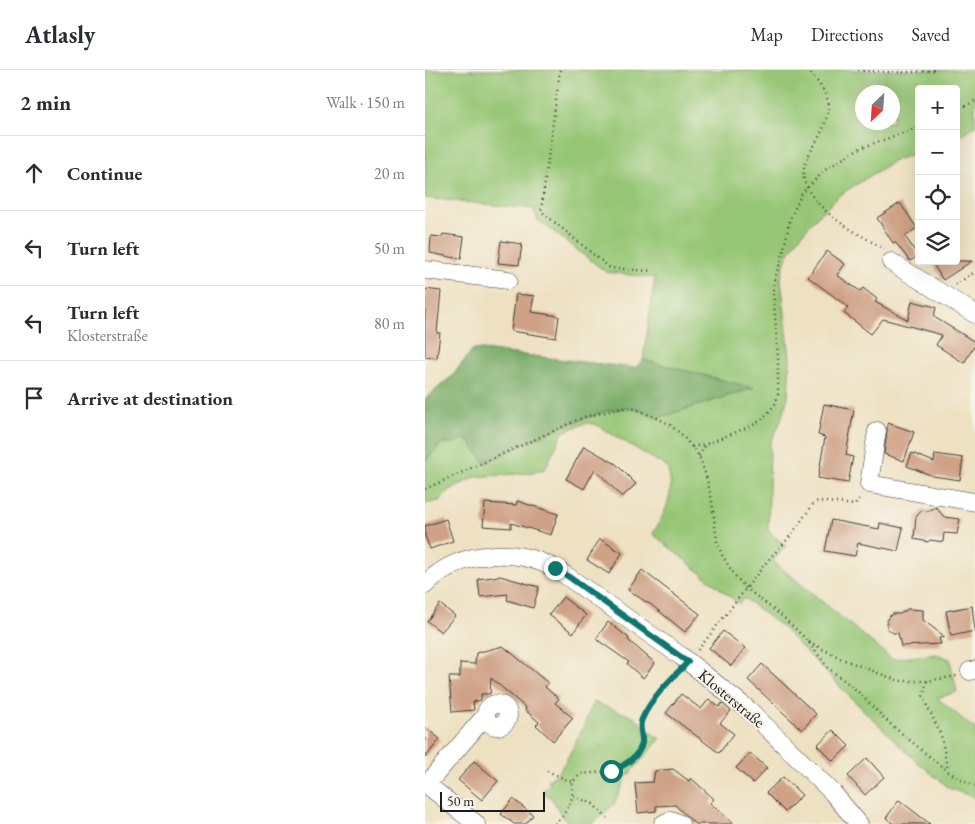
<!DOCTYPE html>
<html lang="en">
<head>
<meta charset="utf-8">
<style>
  :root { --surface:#fff; --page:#f2f2f3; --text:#2b2b33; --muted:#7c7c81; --line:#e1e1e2 }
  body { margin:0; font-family:"EB Garamond",serif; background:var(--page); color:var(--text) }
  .controls { position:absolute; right:15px; top:15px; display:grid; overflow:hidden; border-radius:5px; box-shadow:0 5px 20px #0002 }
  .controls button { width:45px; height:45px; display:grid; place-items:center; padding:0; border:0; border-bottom:1px solid var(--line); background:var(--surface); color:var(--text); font:25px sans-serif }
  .compass { position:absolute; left:430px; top:15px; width:45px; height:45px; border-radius:50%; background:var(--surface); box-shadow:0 5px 20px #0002; rotate:205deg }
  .scale { position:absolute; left:15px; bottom:12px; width:105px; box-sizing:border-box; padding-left:5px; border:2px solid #1c1c1c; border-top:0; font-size:14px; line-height:18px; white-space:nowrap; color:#1c1c1c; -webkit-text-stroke:4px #f7f3e8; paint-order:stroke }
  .stop { position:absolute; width:15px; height:15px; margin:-11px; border:4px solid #0f766e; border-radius:50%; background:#fff }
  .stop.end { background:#0f766e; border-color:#fff; box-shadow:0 1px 5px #0008 }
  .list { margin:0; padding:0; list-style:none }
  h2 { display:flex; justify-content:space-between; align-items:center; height:65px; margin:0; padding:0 20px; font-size:21px }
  h2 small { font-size:16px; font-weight:400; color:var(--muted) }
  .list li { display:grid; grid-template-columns:32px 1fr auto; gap:15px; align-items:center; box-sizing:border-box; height:75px; padding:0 20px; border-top:1px solid var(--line) }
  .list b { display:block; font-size:19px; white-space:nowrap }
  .list p { margin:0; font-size:16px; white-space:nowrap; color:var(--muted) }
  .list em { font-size:16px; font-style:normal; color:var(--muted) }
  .icon { flex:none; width:28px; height:28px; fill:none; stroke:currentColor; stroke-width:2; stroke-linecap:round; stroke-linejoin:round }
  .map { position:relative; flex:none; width:550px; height:754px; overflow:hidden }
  header { display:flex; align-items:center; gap:30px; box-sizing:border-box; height:70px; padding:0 25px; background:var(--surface); border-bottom:1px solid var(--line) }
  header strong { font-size:24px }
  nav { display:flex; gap:28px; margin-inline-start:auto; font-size:18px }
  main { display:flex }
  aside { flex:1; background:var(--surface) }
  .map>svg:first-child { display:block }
  .green { fill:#96c675; stroke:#597148; fill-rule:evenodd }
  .forest { fill:#78ab66; stroke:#4a6441 }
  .building { fill:#cfa186 }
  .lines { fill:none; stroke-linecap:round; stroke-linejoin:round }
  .minor-casing { stroke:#3c3a35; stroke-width:19 }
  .path { stroke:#3c3a35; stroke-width:2.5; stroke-dasharray:1 4; stroke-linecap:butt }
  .minor { stroke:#fff; stroke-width:18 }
  .route { stroke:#0f766e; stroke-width:6 }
  .labels { text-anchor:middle; stroke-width:4.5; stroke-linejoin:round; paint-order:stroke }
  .street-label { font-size:16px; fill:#1c1c1c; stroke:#f7f3e8 }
</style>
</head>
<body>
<header>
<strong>Atlasly</strong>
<nav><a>Map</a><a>Directions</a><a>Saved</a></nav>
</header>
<main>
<aside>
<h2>2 min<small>Walk · 150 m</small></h2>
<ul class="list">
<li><svg class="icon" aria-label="ahead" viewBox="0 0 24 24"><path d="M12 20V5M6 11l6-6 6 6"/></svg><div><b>Continue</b></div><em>20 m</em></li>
<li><svg class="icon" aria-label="left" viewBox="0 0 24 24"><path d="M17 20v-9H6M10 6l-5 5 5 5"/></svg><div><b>Turn left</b></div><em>50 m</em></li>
<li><svg class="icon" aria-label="left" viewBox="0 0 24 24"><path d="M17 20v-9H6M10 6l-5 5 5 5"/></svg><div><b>Turn left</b><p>Klosterstraße</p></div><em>80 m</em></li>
<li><svg class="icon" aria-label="arrive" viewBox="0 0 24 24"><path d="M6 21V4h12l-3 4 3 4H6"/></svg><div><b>Arrive at destination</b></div></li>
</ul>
</aside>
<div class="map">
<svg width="550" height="754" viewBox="0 0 550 754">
  <rect width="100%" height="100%" fill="#f7f3e8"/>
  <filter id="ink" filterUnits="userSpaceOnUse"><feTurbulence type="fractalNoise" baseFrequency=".02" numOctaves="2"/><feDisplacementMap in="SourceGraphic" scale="10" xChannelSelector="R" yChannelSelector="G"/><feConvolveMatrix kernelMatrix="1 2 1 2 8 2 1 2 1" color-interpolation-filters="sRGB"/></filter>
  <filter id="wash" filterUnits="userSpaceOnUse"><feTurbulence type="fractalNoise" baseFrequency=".0096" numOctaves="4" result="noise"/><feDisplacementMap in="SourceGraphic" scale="20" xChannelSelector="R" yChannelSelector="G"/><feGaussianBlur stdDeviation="1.12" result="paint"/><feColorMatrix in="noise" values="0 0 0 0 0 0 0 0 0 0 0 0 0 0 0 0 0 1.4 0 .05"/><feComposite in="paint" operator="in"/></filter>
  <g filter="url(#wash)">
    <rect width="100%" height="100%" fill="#eee1c2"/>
    <path class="green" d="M0 0H550V56L531 68V19H494V83L470 90 416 124 402 138 396 142C378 163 359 181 356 209L365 288 363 327 355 353 345 373 343 461 361 476 348 491 467 589 511 584 525 589 532 622 512 628 550 659V728L524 718 490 690 424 626 357 557 319 528 314 534 228 464C241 440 251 424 242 397L170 354 161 353 138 362 120 399 103 403 50 407 25 420 14 431 0 434V391L17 373H29L37 369 44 371 60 393 135 357 178 342 198 338 211 339 233 348 328 318 218 290 230 208 181 202 112 149 109 139 0 128ZM438 22H468V52H438Z
      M168 632 209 647 229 665 235 669 201 708 189 734 167 754H150L138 748 127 729 117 721 125 713 122 710C124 709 127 708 129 706 141 697 163 648 168 632Z"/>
    <path class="forest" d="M48 279 210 298 218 290 329 318 232 348 211 339 198 338 178 342 135 357 60 393 44 371 37 369 30 373H17L0 391V329L28 305Z"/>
    <g id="blocks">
      <path class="building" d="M475 133 492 158 480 166 493 186 485 191 470 172 468 173 452 148Z
        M18 164 39 167 36 189 5 183 6 166 17 167Z
        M76 171 97 174 94 195 73 193Z
        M402 181 420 194 412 205 435 221 438 218 452 229 450 232 483 250 487 231 511 237 509 247 550 272V275L539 293 511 275 517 265 458 249 446 264 419 243 423 237 383 207Z
        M506 191H547L518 210Z
        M0 219 16 221 12 263H15L12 288 0 287Z
        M91 224 109 226 106 242 134 246 131 268 86 261Z
        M399 334 429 340 421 385 428 387 423 413 393 408 400 367 393 365Z
        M463 353 489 362 479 391 459 384Z
        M159 376 191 394 211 414 197 427 170 399 159 419 141 409Z
        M487 383 509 392 510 384 538 388 535 410 508 406 482 396Z
        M92 431 133 444 126 465 86 453V458L58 456 60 433 91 435Z
        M511 437 519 447 535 449 532 464 519 463 518 472 505 470 503 472 489 469 491 447 497 440 503 441Z
        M21 449 28 471 5 479 0 466V456Z
        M406 450 454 459 455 453 478 458 473 481 433 473 430 486 400 481Z
        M175 469 197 483 184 504 162 490Z
        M217 500 275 544 260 562 224 533V534L203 520Z
        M75 506 114 517 108 538 82 530 83 524 55 527 53 509Z
        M138 527 161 545 148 563 124 545Z
        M15 534 30 546 16 562 2 551Z
        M547 536 550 561 526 566 521 541Z
        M483 539 498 540V550L520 567 514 568 516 574 476 576 473 563H468L462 558V549L467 544H475Z
        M183 552 204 568 203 570 230 593 218 608 202 594 204 592 171 569Z
        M298 561 320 578 306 596 284 578Z
        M78 576 123 613 120 617 134 629 130 633 148 648 128 671 111 655 114 652 100 640 101 638 66 608 65 624H56V630L48 632 49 640 27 642 24 607H35V593L50 594 51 583Z
        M337 594 391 644 377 660 323 610Z
        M256 624 276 639 284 629 294 637 297 633 306 641 295 653 309 664 294 683 241 643Z
        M0 657 15 669 0 688Z
        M408 660 424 676 408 691 392 675Z
        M325 683 342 698 328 713 311 698Z
        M442 688 459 707 440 725 423 706Z
        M49 691 73 711 57 730 33 710Z
        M248 699 264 711 266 708 289 729 285 733 309 754H270L250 735 231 736V741L213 743 210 713 228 712 230 701Z
        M358 707 377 725 360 742 341 723Z
        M88 729 108 745 101 754H89L76 744Z
        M474 730 505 754H469L461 748Z"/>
    </g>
  </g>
  <g filter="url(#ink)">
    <use href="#blocks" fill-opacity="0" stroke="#3c3a35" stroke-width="1"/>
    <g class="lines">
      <g class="minor-casing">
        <path id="minor" d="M466 192 550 244
          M0 200 83 210
          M452 361 444 414 550 432
          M0 515C29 484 78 478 116 492 126 496 135 501 143 507L256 586 325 641 407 722 434 754
          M545 601 550 600
          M61 645a11 11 0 1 1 22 0a11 11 0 1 1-22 0Z
          M0 713 51 754
          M2 714 61 645
          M238 754 246 750 255 754"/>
      </g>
      <path class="path" d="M135 0 116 141 185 198 226 201
        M382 0C392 10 401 21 404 35 404 40 402 45 401 50 392 83 360 97 393 133 409 152 438 166 459 179
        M433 0C460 3 485 3 512 0
        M531 41 550 31
        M530 215 550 202
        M267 377 281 374
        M274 386 281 374 326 356 335 351 343 343 350 334 353 324V286L348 220 350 207 358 184 365 149 377 123 400 100 433 79 494 57
        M0 419 159 347 198 338 211 339 232 348 244 354 257 365 274 386 282 409 287 431 292 472 298 487 311 507 321 518 358 547 383 571 403 598 429 618 463 652 523 702 550 716
        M384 572 417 589 474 611H502L532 606
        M273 580 344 489 363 469 389 433 393 431 430 435 435 427
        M502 611 498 627 516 665 523 701
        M122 701 147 712
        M149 726 168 734 182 748
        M130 754C144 738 149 733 147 712L156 704 186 701 203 692 214 680 217 672 215 655 216 650 235 620 252 603"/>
      <use href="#minor" class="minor"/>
    </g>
  </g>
  <g class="lines" filter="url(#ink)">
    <path class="route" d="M130 498 144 507 263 592C246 609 227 627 217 649 213 657 218 665 217 673 215 686 198 697 186 701"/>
  </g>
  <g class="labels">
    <g class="street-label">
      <text transform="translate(307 628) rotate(40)" y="6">Klosterstraße</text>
    </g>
  </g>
</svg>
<div class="controls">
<button>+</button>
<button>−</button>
<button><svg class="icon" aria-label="locate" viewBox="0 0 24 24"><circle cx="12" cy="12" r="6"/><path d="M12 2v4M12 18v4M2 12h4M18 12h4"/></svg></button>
<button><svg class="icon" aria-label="layers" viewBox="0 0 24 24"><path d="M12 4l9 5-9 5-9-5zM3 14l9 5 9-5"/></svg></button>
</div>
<svg class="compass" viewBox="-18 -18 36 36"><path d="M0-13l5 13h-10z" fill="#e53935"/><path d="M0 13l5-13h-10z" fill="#7c7c81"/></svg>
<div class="scale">50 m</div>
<div class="stop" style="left:186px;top:701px"></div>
<div class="stop end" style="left:130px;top:498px"></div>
</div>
</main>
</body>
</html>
